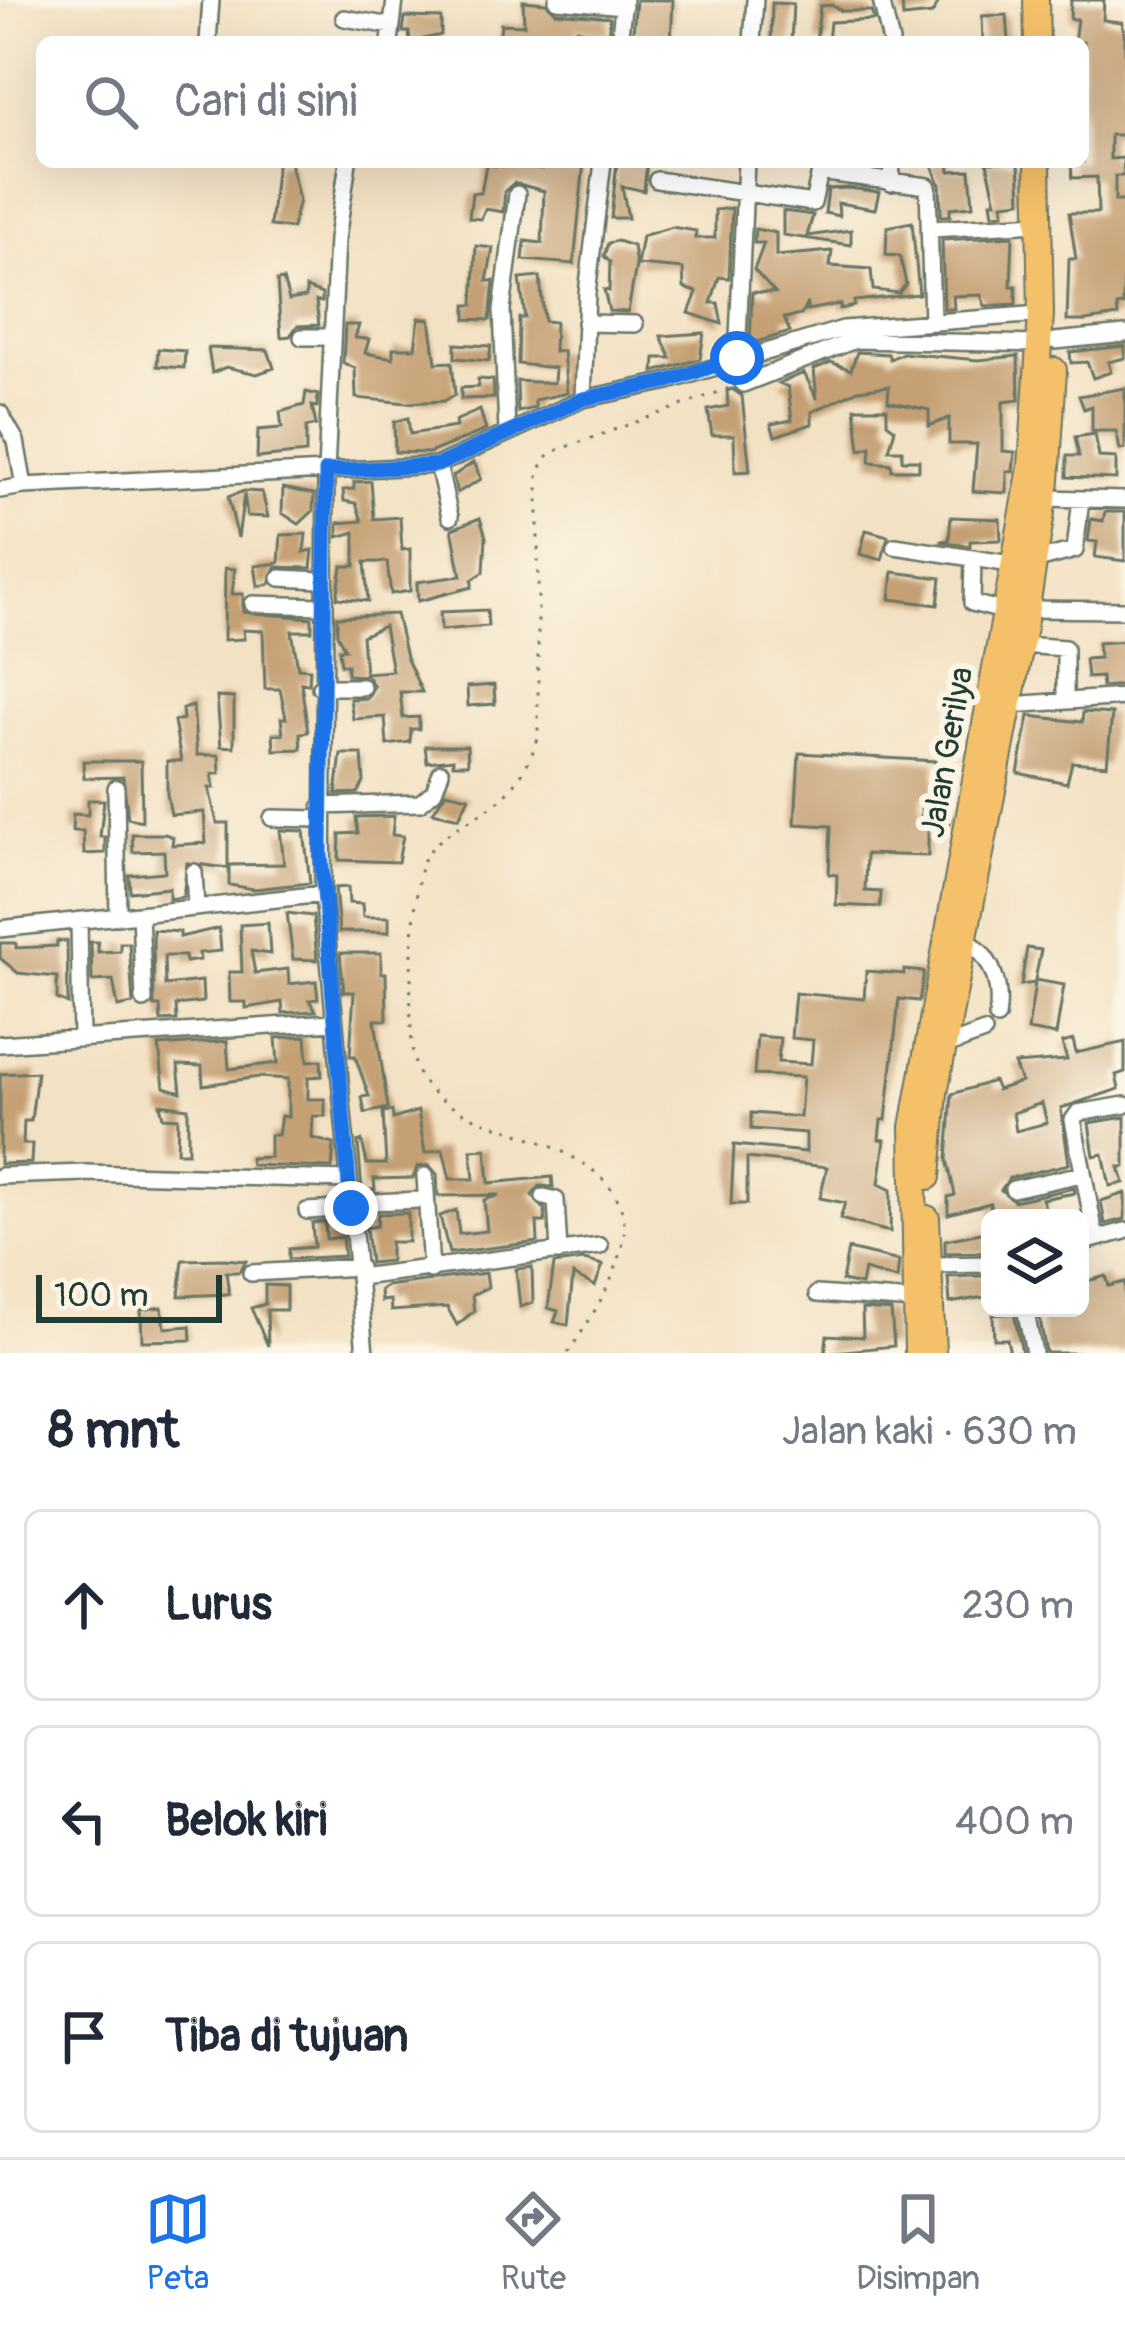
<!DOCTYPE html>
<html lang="id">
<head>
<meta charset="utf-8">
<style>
  :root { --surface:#fff; --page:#f2f2f3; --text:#1f2937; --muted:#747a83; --line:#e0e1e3; --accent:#1a73e8 }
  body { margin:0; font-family:Pangolin,sans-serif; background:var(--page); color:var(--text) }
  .controls { position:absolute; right:36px; bottom:36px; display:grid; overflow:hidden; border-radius:18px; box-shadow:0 12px 48px #0002 }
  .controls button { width:108px; height:108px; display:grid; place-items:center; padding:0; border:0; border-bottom:3px solid var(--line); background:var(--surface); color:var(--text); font:60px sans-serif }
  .scale { position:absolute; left:36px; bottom:30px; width:186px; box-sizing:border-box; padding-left:12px; border:6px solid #1f3d34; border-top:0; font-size:33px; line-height:42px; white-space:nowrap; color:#1f3d34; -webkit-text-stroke:9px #fcf5e5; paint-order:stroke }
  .stop { position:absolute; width:36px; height:36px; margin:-27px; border:9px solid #1a73e8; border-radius:50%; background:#fff }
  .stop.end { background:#1a73e8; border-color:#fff; box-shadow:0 3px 12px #0008 }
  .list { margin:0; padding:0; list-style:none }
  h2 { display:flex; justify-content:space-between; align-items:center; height:156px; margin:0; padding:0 48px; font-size:51px }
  h2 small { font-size:39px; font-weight:400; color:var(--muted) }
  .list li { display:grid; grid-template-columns:78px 1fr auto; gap:36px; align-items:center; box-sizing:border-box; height:192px; margin:0 24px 24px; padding:0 24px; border:3px solid var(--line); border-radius:18px }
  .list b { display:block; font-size:45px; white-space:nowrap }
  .list em { font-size:39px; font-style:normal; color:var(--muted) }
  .icon { flex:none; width:66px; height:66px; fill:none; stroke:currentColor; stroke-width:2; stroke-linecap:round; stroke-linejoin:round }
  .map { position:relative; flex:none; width:1125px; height:1353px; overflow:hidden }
  .search { position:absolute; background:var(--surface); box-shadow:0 12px 48px #0002; left:36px; right:36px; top:36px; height:132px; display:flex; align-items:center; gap:30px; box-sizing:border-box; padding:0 42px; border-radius:18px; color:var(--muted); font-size:45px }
  .sheet { height:804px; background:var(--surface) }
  nav { display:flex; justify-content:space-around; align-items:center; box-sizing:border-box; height:168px; border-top:3px solid var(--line); background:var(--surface); font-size:33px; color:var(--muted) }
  nav a { display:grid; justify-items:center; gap:6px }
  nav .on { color:var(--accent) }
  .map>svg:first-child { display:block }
  .building { fill:#c5a074; fill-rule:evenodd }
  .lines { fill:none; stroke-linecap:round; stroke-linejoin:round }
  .minor-casing { stroke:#697666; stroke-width:20 }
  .highway-casing { stroke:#697666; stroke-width:28 }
  .path { stroke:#697666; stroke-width:3; stroke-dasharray:3 9; stroke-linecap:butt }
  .minor { stroke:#fff; stroke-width:15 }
  .highway { stroke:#f4c16a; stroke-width:24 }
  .route { stroke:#1a73e8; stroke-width:15 }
  .labels { text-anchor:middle; stroke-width:12; stroke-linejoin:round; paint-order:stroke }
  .street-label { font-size:33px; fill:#1f3d34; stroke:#fcf5e5 }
</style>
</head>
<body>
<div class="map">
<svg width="1125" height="1353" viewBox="0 0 1125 1353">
  <rect width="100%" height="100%" fill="#fcf5e5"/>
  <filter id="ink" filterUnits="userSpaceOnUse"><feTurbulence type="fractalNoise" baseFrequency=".00833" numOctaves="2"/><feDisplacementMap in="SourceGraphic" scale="24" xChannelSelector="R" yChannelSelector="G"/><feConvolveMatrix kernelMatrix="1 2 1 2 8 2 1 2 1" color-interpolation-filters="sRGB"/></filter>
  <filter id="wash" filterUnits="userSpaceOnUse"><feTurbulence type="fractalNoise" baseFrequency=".004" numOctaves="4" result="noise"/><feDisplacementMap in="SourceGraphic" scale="48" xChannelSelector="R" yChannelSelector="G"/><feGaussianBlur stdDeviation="2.7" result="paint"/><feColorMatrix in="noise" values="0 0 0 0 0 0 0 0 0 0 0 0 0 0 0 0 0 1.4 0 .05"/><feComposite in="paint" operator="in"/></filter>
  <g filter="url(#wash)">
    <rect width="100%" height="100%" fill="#f3e1c3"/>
    <g id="blocks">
      <path class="building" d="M636 0H673L671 42H632Z
        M902 0H940L932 14 903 17Z
        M1071 0H1104L1103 20 1122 22 1125 39V135H1110V159L1123 158 1124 176H1115V201H1125L1123 305 1117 306 1118 316 1085 321H1067L1069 259H1076L1069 213H1098L1097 177 1072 178 1071 162H1083V42H1074L1077 19H1070Z
        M523 1 546 3 556 12 610 17 608 36 577 29 575 42H499L501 24 524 25Z
        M772 3 793 4 791 42H771Z
        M832 5 842 11H871L874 20 830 22 828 42H816L820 6Z
        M1007 15 1009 42H983L982 16Z
        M405 17 441 18V35L410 42 409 32H403Z
        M277 162H290L299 200 292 228 270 226Z
        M543 162H584L574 264 523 260 525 241 542 243 544 191 514 183 505 191 503 212 485 209 481 219 469 218 472 193H481L486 165 542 169Z
        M617 162H647L644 191 622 186 628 218H611Z
        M931 162H949L950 171 970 170 973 206 950 208V216H941L940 185Z
        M987 162H1019L1021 201 1003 203 1004 213 993 214 991 202H996Z
        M849 188 879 192 875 209 838 203 839 216 825 213 828 189Z
        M732 208 729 278 719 277 711 303H718L722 324 689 313 697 292 684 288 683 269 637 265 642 236 672 227 696 231 695 238H715V210Z
        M783 211 813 215 807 236 851 230V245L783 235Z
        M912 222 919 294 854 301V306L840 309V304L807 310V303L801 315 784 318 790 332 750 344 752 292 775 293 754 270 764 243H754L755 229 776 233V256L832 251 830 266 871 269 873 290 899 293 906 284 900 256 886 255 887 227Z
        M1013 236 1011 286H1016V304L985 306 981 295 953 296 954 309H944L942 240Z
        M617 241 633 246 636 265 628 312 609 311 604 290 609 291 610 262 604 256 608 243Z
        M476 246 493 248 487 281H494L490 320 466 319V305H473Z
        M540 277 544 321 555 322 554 352 563 351 567 393 535 400V408L518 412 517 381 554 383 555 368 518 364 519 318H525L520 279Z
        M283 280 289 300 306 297V288L322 294V302L316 301 319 325 297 326 290 336 281 337 277 281Z
        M419 318 430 319 436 363 452 362 455 395 444 401 407 403 356 398 355 368 343 363 345 325H359L355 338 369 339 365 353 393 358V348H415Z
        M704 333 700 359 654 372 655 358H671L661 336Z
        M455 344 491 346 489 361 455 358Z
        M1125 346V358L1108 362 1111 372 1093 378 1087 362 1071 363 1070 352Z
        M208 348 268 350 274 368 257 374 226 367 212 373Z
        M158 349 185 351 184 368 157 366Z
        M857 352 888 354 890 359 903 353 978 360 1018 356 1019 400 1003 402V451L1015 452 1013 472 1007 471V493L973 491 977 444H949V418L929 426V410L888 401 889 386 858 390 812 412V424L775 436 771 424 792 420 788 387 779 383 804 373 817 399 814 369 831 362 851 370Z
        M478 379 493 380 494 398 461 399V388L478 387Z
        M1125 388V449L1120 450 1116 431H1092V406L1084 409 1079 396Z
        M732 389 742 396 750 471 735 472 734 435H712L708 410 728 406 727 391Z
        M306 392 318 395 317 407 312 406 316 425 306 427V453L257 458 258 430 282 428 280 412 304 405Z
        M855 408H887V423L895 429 889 450H902V460H919V470H892L891 464 870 462 871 447 860 450Z
        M480 410 486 430 429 453 395 452 394 422 408 418 410 434 456 427 455 421Z
        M1095 434 1099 457 1116 458V479L1067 477V456H1079L1075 437Z
        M474 462 481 479 457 493 453 476Z
        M371 481 374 519 400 517 402 550 410 549V591L391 594 387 562H365L368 601 337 598 342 566H355V532L338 537V523L362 521 356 503 344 501 343 490 354 489V482Z
        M283 488 314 494 313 511 299 524 282 513Z
        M244 491 262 492 268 517 247 516 244 494 238 538 228 497Z
        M1105 512H1125V561L1095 557 1097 542 1088 541 1091 519 1103 521Z
        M951 517 1000 519 1001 540 970 541V546L940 541 949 540Z
        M480 518 486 537 484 572 472 580V587L418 601 417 582 461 576 452 529Z
        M866 530 888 536 882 560 860 554Z
        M306 534 304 552 313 550 311 568 276 567 270 584 258 586 255 566 279 563 281 535Z
        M225 568 235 569 232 594H243V612L312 618V631H292L298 668 310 669 309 684 301 683 308 732 300 733 301 749 274 750 273 734H283L281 718H286L280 689H265L263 631 243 630 244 639 224 640Z
        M893 572 941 578 938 605 890 599Z
        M487 610 488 626 441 630 440 612Z
        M396 614 406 657 422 692H400L403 718 419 717V729H411L410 742 387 745 385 717 353 719 350 699 367 698 374 686 367 676 347 675V665H341L339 649H345L337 634V617ZM384 626 392 671 365 673 362 636Z
        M1125 641V685L1102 687 1101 677 1087 678 1085 659 1099 658 1098 643Z
        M494 685 495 704 468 706 467 687Z
        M217 697 234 698V747L221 746Z
        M193 706 197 755H219L220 773 212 774 214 788H209L217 823H228V868L187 863 183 897 169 899V888L130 892 129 875 165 872 164 851 133 852 132 834H165L173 837 172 845 206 843 204 812 171 815 167 794V761H181L174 721 183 719 182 709Z
        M1083 712 1112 714 1107 765 1072 762 1067 783 1018 773 1029 716 1082 722Z
        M425 746H467L468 764H453V759L427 762Z
        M799 753 935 761 934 798 922 797 921 816 950 819 949 829 928 827V856L866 854 865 891 881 892 880 907 836 905 837 875 829 874 831 826 795 824Z
        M341 754H362L364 782 358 793 336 794Z
        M83 761H141L142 821 128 818 123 777 84 778Z
        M446 792 469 797 459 818 433 812Z
        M88 800H104L100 837H105V853L84 854 83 831H72L73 814 88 815Z
        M394 816 392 835 403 836 398 862 339 860 340 834 358 833 356 817Z
        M280 830 304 831 310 883 254 889 229 885V865L284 864Z
        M348 887 349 903 362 904 363 917H389V932H339L335 888Z
        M287 913 313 916 317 960 293 959Z
        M268 923 270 954 251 951 255 973 288 969 289 984 316 981 318 999 309 1000 316 1011 283 1013 282 1002 246 1008V1002H230L229 972H242L240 925Z
        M219 928 221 951 199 953 200 960 186 962 185 956H164L165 985 202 981 203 1002 176 1005 177 1020 161 1021 160 1006H154L153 930 180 932V937Z
        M57 941H67L68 1004 57 999V977L18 973 0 958V943H16V948L57 946Z
        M91 942H98V952L120 951V943H129L133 1004 118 1007 113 980 92 981Z
        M1027 948 1041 950 1035 980 1064 985 1056 1035 1028 1030 1035 983 1021 985Z
        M340 953H381V973H386L387 1020H375L388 1108 365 1113 362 1097 369 1096 355 1056H350L354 992H344Z
        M904 970 924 972 919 1001 899 999 886 1120H881L879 1139 885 1140 879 1184 891 1190 890 1232 840 1219 845 1203 820 1198 827 1167 747 1158V1204H731L734 1145 806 1152V1133L751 1129V1113L800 1117 803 1077 754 1075 757 1036 780 1038 778 1062 811 1064 813 1040 791 1038 795 993 864 999 866 971 904 974Z
        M306 1036 308 1061 321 1060 322 1076 308 1077V1099H325V1116H313L312 1138 334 1144 332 1168 251 1165 250 1158 270 1157V1135H278L281 1116 288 1117V1079L259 1077 203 1085 202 1066 178 1065 181 1092 164 1087 159 1046 227 1041 229 1069 278 1063 276 1038Z
        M1073 1040 1076 1053 1125 1042V1072L1116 1075 1119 1089 1061 1108 1069 1164 1009 1178 1001 1190 1014 1201 1074 1188 1075 1193 1042 1199 1049 1218H992L990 1203 948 1214V1197L955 1195 947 1159 952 1094 993 1081 997 1090 1021 1082 1014 1064 1067 1060 1062 1043ZM1042 1103 1047 1123 1016 1131 1013 1113Z
        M37 1072 31 1121H24L23 1144H32L31 1163 0 1164V1074Z
        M160 1104 188 1108V1152H177L178 1118 163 1117Z
        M392 1111 393 1119 418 1111 425 1153 443 1149 450 1179H474L471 1150 486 1149 489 1183 552 1177 553 1187 540 1186 532 1195 545 1210V1222H537L538 1242 449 1253 440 1216 456 1210 459 1234 487 1231 484 1200 499 1195 438 1196 437 1174 429 1165 417 1167 413 1178 374 1179 375 1190H362L358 1142 362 1141 367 1164H386L383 1112Z
        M1125 1117V1167H1119L1124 1183 1110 1186 1103 1154 1094 1156 1089 1123Z
        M1125 1193V1219L1105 1224 1101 1201Z
        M408 1213V1242H390V1261L370 1263 366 1228 377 1226 378 1214Z
        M325 1222 326 1239 342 1237 344 1256 289 1259V1249L314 1247 312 1223Z
        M986 1232 989 1252 945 1253V1240Z
        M848 1249 899 1261 897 1279 864 1270 861 1285 842 1281Z
        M224 1259 246 1261 239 1272H226L229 1294 179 1296 183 1260Z
        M584 1260 603 1265 595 1286 573 1275 568 1325 554 1322 558 1311 548 1308 554 1264Z
        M532 1267 533 1303 520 1307 516 1269Z
        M486 1273 488 1287 472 1295 474 1311 457 1325 447 1307 391 1311 390 1300 381 1301 380 1290 386 1286Z
        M972 1276H990V1296L950 1303 948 1277Z
        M1106 1276 1109 1286 1125 1282V1353H1046L1038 1308H1080V1283Z
        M265 1285 286 1286V1310H267L268 1346 251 1308 265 1304Z
        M162 1307 165 1328 190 1326 191 1340 142 1341 141 1310Z
        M862 1309 891 1311 894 1346 825 1353 827 1335 863 1337Z
        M1014 1313 1022 1353H1010L1007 1339H994L993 1315Z"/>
    </g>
  </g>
  <g filter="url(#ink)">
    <use href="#blocks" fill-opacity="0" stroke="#697666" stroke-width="3"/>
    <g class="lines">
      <g class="minor-casing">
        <path id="minor" d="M557 0 624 6
          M881 0 891 42
          M344 18 392 26
          M208 42 211 0
          M390 42 395 0
          M619 42 624 0
          M752 42 755 0
          M657 180 813 203 819 176 826 173 928 186 932 321
          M891 183 892 162
          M931 229 1039 223
          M585 323 635 324
          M302 337H330
          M1055 341 1125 334
          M737 359 746 162
          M743 384 855 340 1040 344
          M583 399 587 293 603 162
          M0 413 16 441 24 486 326 471 337 239 348 162
          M507 432 502 310 517 194
          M438 465 450 517
          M0 490 24 486
          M1044 498 1125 500
          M895 546 1017 565
          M973 559 972 603 1007 612
          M1034 561 1075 550 1081 499
          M280 578 321 580
          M253 604 321 606
          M1026 609 1125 610
          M1021 645 1065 648V692
          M320 687H362
          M1010 705 1125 697
          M116 788 118 917
          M321 806 420 803 434 791 441 772
          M272 818 321 819
          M194 872 196 908
          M140 915 144 1000
          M79 921 81 1039
          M0 929 323 894
          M965 939C993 957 1002 986 997 1017
          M0 1044 333 1022
          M944 1047 984 1032
          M0 1176 86 1173 348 1180
          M425 1176 431 1270
          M1013 1189 1082 1174
          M544 1197 556 1200 559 1252
          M350 1203 419 1200
          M307 1211 351 1208
          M1096 1239 1073 1120 1078 1113 1125 1105
          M1080 1243 1125 1231
          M930 1265 990 1264
          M251 1273 359 1267
          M359 1277 600 1246
          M817 1294 914 1301
          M1025 1308 1034 1353
          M365 1353 323 894 326 471 438 465 583 399 669 381 843 329 1041 314"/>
      </g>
      <g class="highway-casing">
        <path id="highway" d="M1036 0 1037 42
          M928 1177 935 1093 1021 645 1047 481 1054 370
          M927 1218 933 1351
          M917 1353 913 1127 1031 467 1041 314 1038 162"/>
      </g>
      <path class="path" d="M568 1353C645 1238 658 1180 509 1130 475 1119 436 1106 418 1073 404 1047 413 906 420 872 428 832 481 821 506 794 522 778 530 759 538 739V472L550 453 730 388"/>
      <use href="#minor" class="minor"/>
      <use href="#highway" class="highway"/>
    </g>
  </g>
  <g class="lines" filter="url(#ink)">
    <path class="route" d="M351 1208 321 855 326 471 438 465 583 399 669 381 737 358"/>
  </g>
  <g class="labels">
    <g class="street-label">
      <text transform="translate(946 752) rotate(-80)" y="12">Jalan Gerilya</text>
    </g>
  </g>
</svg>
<div class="controls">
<button><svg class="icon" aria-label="layers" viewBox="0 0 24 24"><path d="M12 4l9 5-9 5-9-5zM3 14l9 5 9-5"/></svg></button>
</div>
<div class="scale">100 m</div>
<div class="stop" style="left:737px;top:358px"></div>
<div class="stop end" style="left:351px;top:1208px"></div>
<div class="search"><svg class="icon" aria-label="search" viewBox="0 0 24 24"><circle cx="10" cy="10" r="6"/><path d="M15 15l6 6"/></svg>Cari di sini</div>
</div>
<section class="sheet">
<h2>8 mnt<small>Jalan kaki · 630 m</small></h2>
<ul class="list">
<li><svg class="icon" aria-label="ahead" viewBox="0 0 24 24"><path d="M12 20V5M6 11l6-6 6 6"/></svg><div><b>Lurus</b></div><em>230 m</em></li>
<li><svg class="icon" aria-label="left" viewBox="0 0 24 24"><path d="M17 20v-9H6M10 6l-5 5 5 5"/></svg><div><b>Belok kiri</b></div><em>400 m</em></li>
<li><svg class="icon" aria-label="arrive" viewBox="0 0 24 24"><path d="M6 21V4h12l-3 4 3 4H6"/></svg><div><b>Tiba di tujuan</b></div></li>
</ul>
</section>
<nav>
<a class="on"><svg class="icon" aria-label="map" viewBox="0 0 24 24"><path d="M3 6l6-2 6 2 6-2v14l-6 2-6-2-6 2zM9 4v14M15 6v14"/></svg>Peta</a>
<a><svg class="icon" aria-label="directions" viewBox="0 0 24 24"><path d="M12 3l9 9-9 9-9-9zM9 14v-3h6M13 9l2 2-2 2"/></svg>Rute</a>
<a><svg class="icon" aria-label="saved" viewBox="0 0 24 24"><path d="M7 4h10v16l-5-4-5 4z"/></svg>Disimpan</a>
</nav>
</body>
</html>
